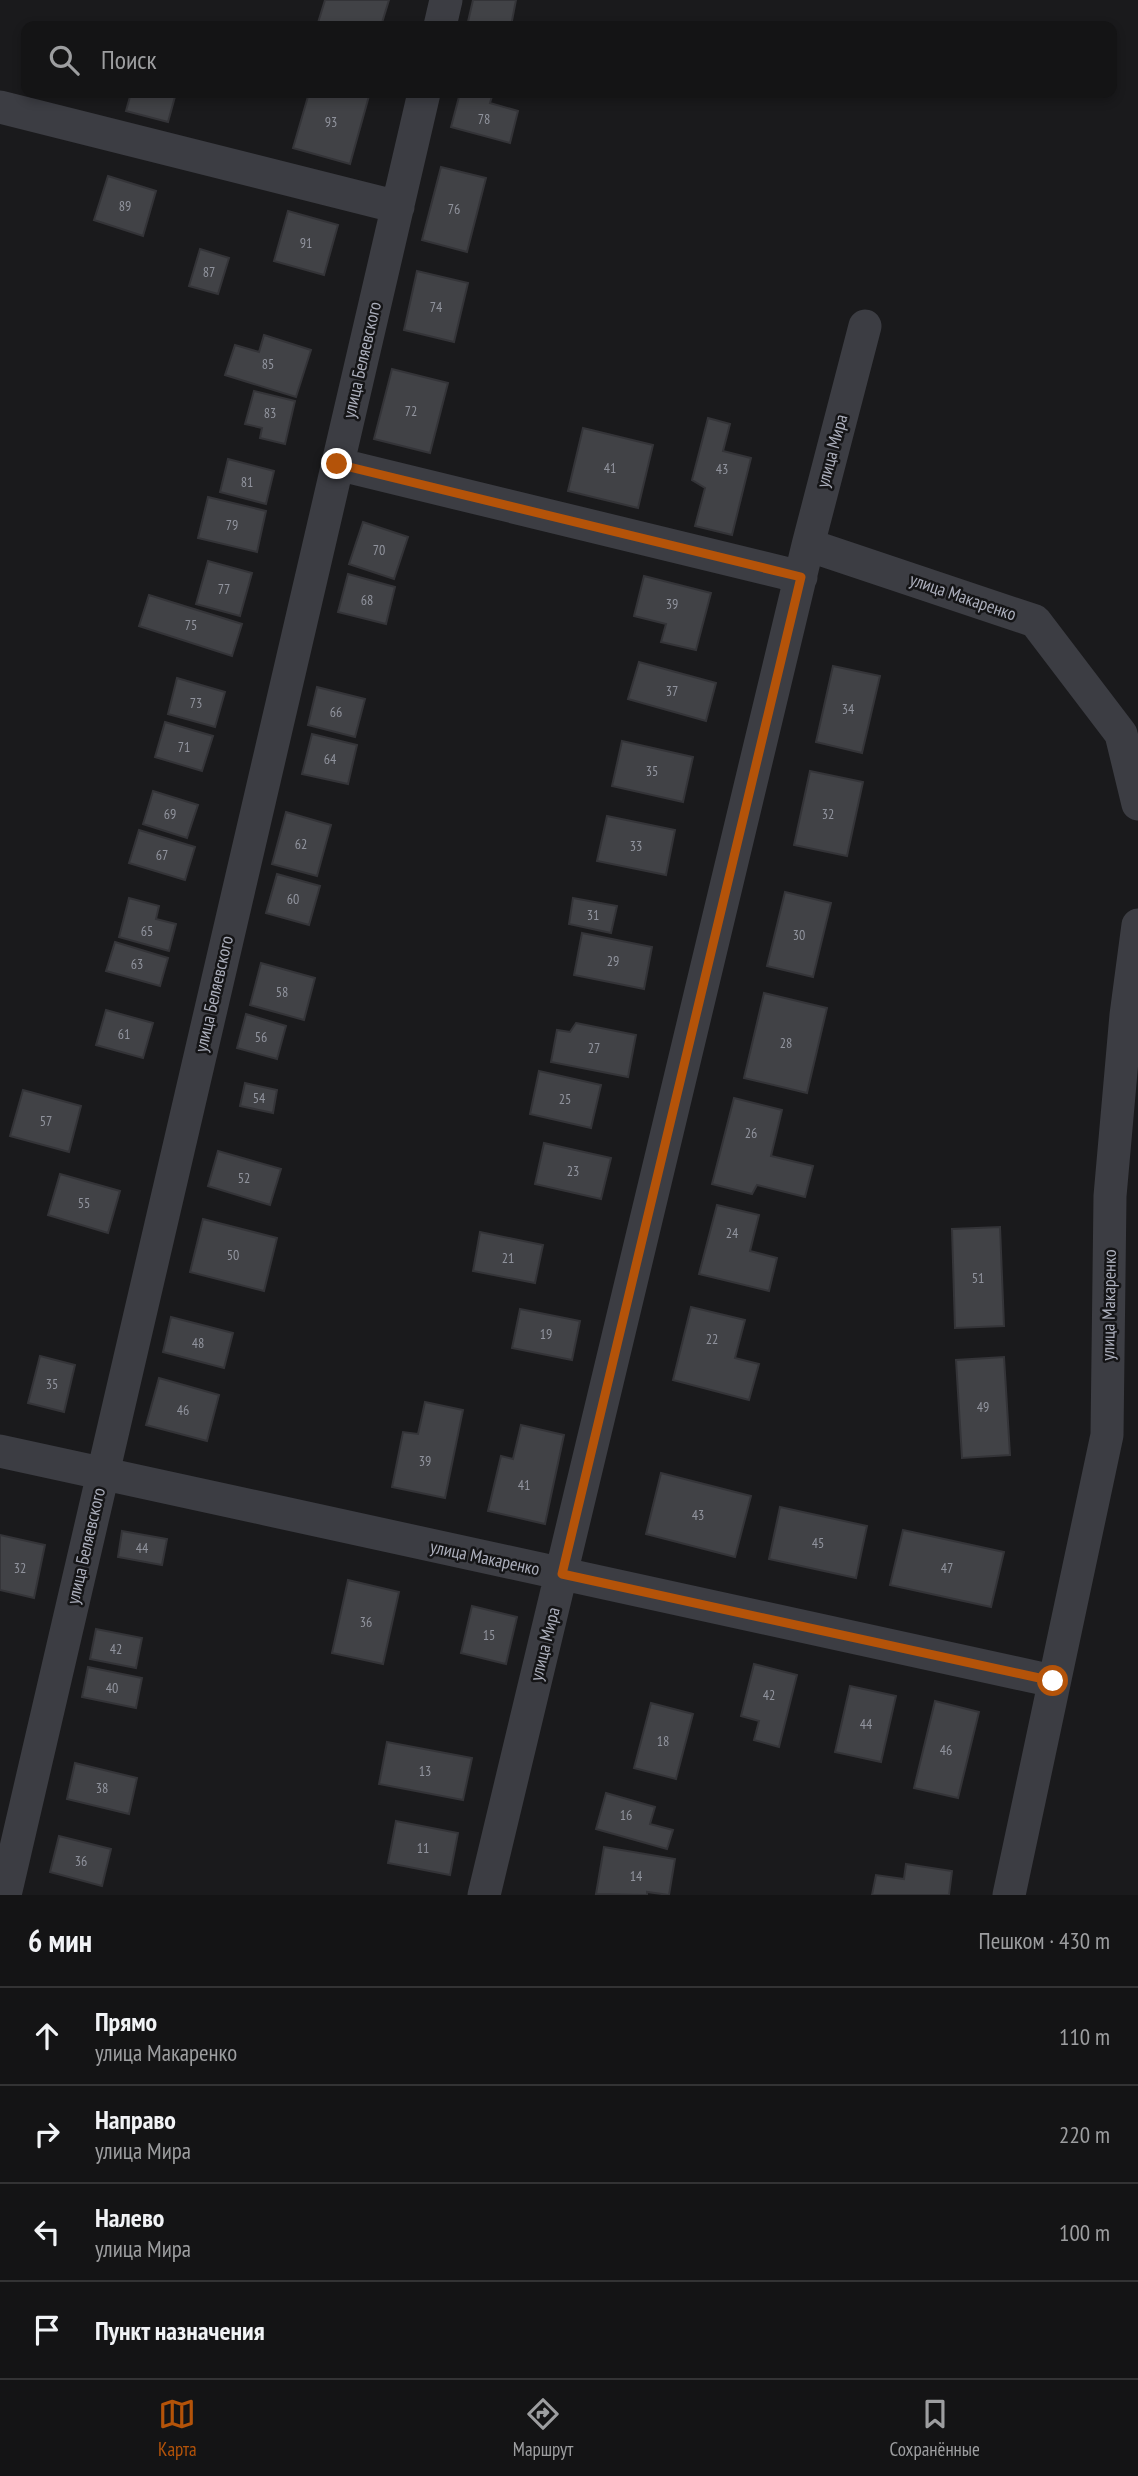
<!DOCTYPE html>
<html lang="ru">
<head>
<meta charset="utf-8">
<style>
  :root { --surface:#141415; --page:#212122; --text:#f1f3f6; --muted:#9d9ea0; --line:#333334; --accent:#b45309 }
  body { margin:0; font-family:"PT Sans Narrow",sans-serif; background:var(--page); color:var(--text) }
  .stop { position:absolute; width:21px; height:21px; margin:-16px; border:5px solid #b45309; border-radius:50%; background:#fff }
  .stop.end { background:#b45309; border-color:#fff; box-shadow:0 2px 7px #0008 }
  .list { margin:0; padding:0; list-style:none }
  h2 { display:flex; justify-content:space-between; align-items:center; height:91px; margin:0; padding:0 28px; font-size:30px }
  h2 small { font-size:23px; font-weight:400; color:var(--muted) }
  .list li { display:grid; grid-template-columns:46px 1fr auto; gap:21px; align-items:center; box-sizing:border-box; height:98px; padding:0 28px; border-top:2px solid var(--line) }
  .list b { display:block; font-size:26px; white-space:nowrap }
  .list p { margin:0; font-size:23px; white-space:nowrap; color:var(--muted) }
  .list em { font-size:23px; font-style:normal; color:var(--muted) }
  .icon { flex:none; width:38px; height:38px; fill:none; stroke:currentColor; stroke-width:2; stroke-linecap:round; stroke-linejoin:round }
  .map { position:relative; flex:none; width:1138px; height:1895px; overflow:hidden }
  .search { position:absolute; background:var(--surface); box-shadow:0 4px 10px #0003; left:21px; right:21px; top:21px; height:77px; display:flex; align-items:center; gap:18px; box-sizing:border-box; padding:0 24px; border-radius:14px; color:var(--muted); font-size:26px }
  .sheet { height:483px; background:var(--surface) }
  nav { display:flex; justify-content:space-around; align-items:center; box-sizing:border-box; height:98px; border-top:2px solid var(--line); background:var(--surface); font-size:19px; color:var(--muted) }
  nav a { display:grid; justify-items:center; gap:4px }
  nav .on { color:var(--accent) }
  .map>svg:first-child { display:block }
  .building { fill:#414246; stroke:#343438; stroke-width:2 }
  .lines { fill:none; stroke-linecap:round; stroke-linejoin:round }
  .street { stroke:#3c3d43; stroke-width:33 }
  .route { stroke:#b45309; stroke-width:9 }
  .labels { text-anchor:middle; stroke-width:5; stroke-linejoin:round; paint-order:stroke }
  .number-label { font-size:14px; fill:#91949e }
  .street-label { font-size:18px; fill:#acafbc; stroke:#151517 }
</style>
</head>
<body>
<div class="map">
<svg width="1138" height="1895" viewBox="0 0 1138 1895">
  <rect width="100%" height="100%" fill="#1a1a1c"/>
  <path class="building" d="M325 0H389L381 26H317Z
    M473 0H516L511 26H467Z
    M131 93H176L168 122 126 111Z
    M309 93H360L369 96 350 164 293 148Z
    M460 93H493L490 103 518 111 510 143 451 127Z
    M441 167 486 178 467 252 422 240Z
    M108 176 156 191 143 236 94 220Z
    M288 211 338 225 324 275 274 261Z
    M200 249 229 258 218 294 189 286Z
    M417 271 468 283 454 342 404 330Z
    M264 335 311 350 296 397 225 375 235 345 259 352Z
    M392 369 448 383 430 453 374 439Z
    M254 391 295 401 285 444 260 438 262 428 245 424Z
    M708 418 730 424 723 451 751 458 732 535 695 526 705 488 692 480Z
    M583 428 653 445 638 508 568 491Z
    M228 459 274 471 266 504 220 492Z
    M208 497 266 511 257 552 198 538Z
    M363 522 408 537 394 579 349 564Z
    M208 561 252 573 240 616 196 604Z
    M348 574 395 587 386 624 338 612Z
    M644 576 711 593 696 650 661 642 666 624 634 616Z
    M149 595 242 624 232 656 139 626Z
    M639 662 716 683 706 721 628 699Z
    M833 666 880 676 862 753 816 742Z
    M177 678 225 692 215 727 168 714Z
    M317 687 365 699 355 737 308 725Z
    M165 722 213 736 202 771 155 757Z
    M312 734 357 745 348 784 302 774Z
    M622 741 693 757 683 802 612 786Z
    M810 771 863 782 847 856 794 845Z
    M153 791 198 805 187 838 143 824Z
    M286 812 331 825 317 876 272 864Z
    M607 816 675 830 666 875 597 861Z
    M139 830 195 847 185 880 129 863Z
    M277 874 320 886 309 925 266 913Z
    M785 892 831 903 813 977 767 966Z
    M129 898 159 906 156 919 176 924 169 951 119 937Z
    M573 898 617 906 611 933 569 924Z
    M582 933 652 947 644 989 574 975Z
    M115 942 168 958 160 986 106 971Z
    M261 963 315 978 304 1020 250 1005Z
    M764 993 827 1008 807 1093 744 1078Z
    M106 1010 153 1023 143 1058 96 1045Z
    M246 1014 286 1026 277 1059 237 1048Z
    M576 1023 636 1035 628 1077 551 1062 557 1030 570 1032Z
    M539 1071 601 1085 591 1128 530 1114Z
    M245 1083 277 1090 273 1113 240 1106Z
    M23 1090 81 1106 69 1152 10 1136Z
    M734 1098 782 1110 771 1156 813 1166 805 1197 757 1185 752 1194 712 1184Z
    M544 1143 611 1158 601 1199 535 1184Z
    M218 1151 281 1169 270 1205 208 1186Z
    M60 1174 120 1191 108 1233 48 1215Z
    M717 1205 759 1215 750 1251 777 1258 769 1291 699 1274Z
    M203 1219 277 1238 264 1291 190 1272Z
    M1000 1227 1004 1326 955 1328 952 1229Z
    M480 1232 543 1245 535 1283 473 1271Z
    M691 1307 745 1320 735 1358 759 1364 749 1400 673 1380Z
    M520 1309 580 1321 572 1360 512 1348Z
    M171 1317 233 1333 224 1368 163 1352Z
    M40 1356 75 1365 64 1412 28 1403Z
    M1004 1357 1010 1455 962 1458 956 1360Z
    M159 1378 219 1395 207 1441 146 1425Z
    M425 1402 463 1410 445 1498 392 1487 403 1432 418 1434Z
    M521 1425 564 1435 545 1524 488 1511 501 1456 513 1459Z
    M661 1473 751 1496 735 1557 646 1534Z
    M780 1507 867 1526 856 1578 769 1559Z
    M903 1530 1004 1552 991 1607 890 1585Z
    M122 1531 167 1539 162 1565 118 1557Z
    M0 1535 45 1545 34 1598 0 1590Z
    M348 1580 399 1592 383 1664 332 1653Z
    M472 1606 517 1617 506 1664 461 1653Z
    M96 1629 142 1638 136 1668 90 1659Z
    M754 1664 797 1675 779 1747 754 1740 759 1721 741 1716Z
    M88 1667 142 1678 136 1708 82 1697Z
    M850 1686 896 1696 881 1762 835 1752Z
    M935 1701 979 1712 958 1798 914 1788Z
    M651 1703 693 1714 676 1779 634 1768Z
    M387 1742 472 1758 463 1800 379 1784Z
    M75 1763 137 1778 129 1814 67 1799Z
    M606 1793 655 1807 650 1824 673 1830 667 1849 596 1829Z
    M396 1821 458 1833 450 1875 388 1863Z
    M59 1836 111 1849 102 1886 50 1872Z
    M604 1847 675 1859 669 1895 647 1892V1895L596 1894Z
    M906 1864 952 1871 949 1895H872L876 1875 904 1879Z"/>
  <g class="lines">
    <path class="street" d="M440 26 446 0
      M0 107 398 207
      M337 464 801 577
      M808 545 1035 621 1121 734 1138 804
      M0 1451 1053 1681
      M5 1895 424 93
      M484 1895 808 545 865 326
      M1009 1895 1107 1435 1110 1196 1126 1015 1138 925"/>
  </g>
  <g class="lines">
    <path class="route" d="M337 464 801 577 562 1574 1053 1681"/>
  </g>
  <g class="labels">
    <g class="number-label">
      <text x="484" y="124">78</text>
      <text x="331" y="127">93</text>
      <text x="125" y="211">89</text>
      <text x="454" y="214">76</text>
      <text x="306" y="248">91</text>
      <text x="209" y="277">87</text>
      <text x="436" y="312">74</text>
      <text x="268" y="369">85</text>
      <text x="411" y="416">72</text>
      <text x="270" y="418">83</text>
      <text x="610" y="473">41</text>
      <text x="722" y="474">43</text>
      <text x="247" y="487">81</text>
      <text x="232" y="530">79</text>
      <text x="379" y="555">70</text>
      <text x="224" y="594">77</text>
      <text x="367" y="605">68</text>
      <text x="672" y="609">39</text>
      <text x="191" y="630">75</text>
      <text x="672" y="696">37</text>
      <text x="196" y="708">73</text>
      <text x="848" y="714">34</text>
      <text x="336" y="717">66</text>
      <text x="184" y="752">71</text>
      <text x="330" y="764">64</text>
      <text x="652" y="776">35</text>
      <text x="170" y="819">69</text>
      <text x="828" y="819">32</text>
      <text x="301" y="849">62</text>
      <text x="636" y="851">33</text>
      <text x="162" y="860">67</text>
      <text x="293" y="904">60</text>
      <text x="593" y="920">31</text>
      <text x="147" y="936">65</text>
      <text x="799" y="940">30</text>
      <text x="613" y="966">29</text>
      <text x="137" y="969">63</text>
      <text x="282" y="997">58</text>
      <text x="124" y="1039">61</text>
      <text x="261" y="1042">56</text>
      <text x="786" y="1048">28</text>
      <text x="594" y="1053">27</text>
      <text x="259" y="1103">54</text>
      <text x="565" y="1104">25</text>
      <text x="46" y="1126">57</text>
      <text x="751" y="1138">26</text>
      <text x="573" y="1176">23</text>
      <text x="244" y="1183">52</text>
      <text x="84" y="1208">55</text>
      <text x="732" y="1238">24</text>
      <text x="233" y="1260">50</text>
      <text x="508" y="1263">21</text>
      <text x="978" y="1283">51</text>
      <text x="546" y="1339">19</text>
      <text x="712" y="1344">22</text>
      <text x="198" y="1348">48</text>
      <text x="52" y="1389">35</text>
      <text x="983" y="1412">49</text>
      <text x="183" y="1415">46</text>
      <text x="425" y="1466">39</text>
      <text x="524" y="1490">41</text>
      <text x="698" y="1520">43</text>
      <text x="818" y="1548">45</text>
      <text x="142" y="1553">44</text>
      <text x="20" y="1573">32</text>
      <text x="947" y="1573">47</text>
      <text x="366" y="1627">36</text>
      <text x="489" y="1640">15</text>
      <text x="116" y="1654">42</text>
      <text x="112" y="1693">40</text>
      <text x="769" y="1700">42</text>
      <text x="866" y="1729">44</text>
      <text x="663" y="1746">18</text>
      <text x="946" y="1755">46</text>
      <text x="425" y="1776">13</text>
      <text x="102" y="1793">38</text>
      <text x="626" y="1820">16</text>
      <text x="423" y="1853">11</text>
      <text x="81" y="1866">36</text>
      <text x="636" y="1881">14</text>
    </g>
    <g class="street-label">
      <text transform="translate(362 360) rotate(-77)" y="6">улица Беляевского</text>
      <text transform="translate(832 451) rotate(-75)" y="6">улица Мира</text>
      <text transform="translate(963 597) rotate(19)" y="6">улица Макаренко</text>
      <text transform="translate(214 994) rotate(-77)" y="6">улица Беляевского</text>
      <text transform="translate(1109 1305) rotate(-89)" y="6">улица Макаренко</text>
      <text transform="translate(86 1546) rotate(-77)" y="6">улица Беляевского</text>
      <text transform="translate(485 1558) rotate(12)" y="6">улица Макаренко</text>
      <text transform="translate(545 1644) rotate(-76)" y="6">улица Мира</text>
    </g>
  </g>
</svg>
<div class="stop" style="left:1053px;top:1681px"></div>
<div class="stop end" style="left:337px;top:464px"></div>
<div class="search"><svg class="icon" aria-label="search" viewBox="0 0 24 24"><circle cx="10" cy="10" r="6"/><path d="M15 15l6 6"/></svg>Поиск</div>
</div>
<section class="sheet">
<h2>6 мин<small>Пешком · 430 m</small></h2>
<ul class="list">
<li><svg class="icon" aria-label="ahead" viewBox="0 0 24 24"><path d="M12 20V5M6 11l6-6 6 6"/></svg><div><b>Прямо</b><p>улица Макаренко</p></div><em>110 m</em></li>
<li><svg class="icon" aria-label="right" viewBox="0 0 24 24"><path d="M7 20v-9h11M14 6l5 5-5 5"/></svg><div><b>Направо</b><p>улица Мира</p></div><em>220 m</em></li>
<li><svg class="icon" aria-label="left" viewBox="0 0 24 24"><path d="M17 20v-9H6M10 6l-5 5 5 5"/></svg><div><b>Налево</b><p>улица Мира</p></div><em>100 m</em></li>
<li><svg class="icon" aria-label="arrive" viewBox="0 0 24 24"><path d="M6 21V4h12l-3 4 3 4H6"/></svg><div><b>Пункт назначения</b></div></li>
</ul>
</section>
<nav>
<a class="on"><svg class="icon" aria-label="map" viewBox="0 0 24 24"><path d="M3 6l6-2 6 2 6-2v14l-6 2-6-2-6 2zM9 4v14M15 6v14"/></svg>Карта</a>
<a><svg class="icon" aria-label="directions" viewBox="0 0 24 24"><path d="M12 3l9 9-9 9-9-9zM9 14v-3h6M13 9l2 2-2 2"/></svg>Маршрут</a>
<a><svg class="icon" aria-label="saved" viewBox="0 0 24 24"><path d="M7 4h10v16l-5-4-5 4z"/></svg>Сохранённые</a>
</nav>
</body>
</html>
